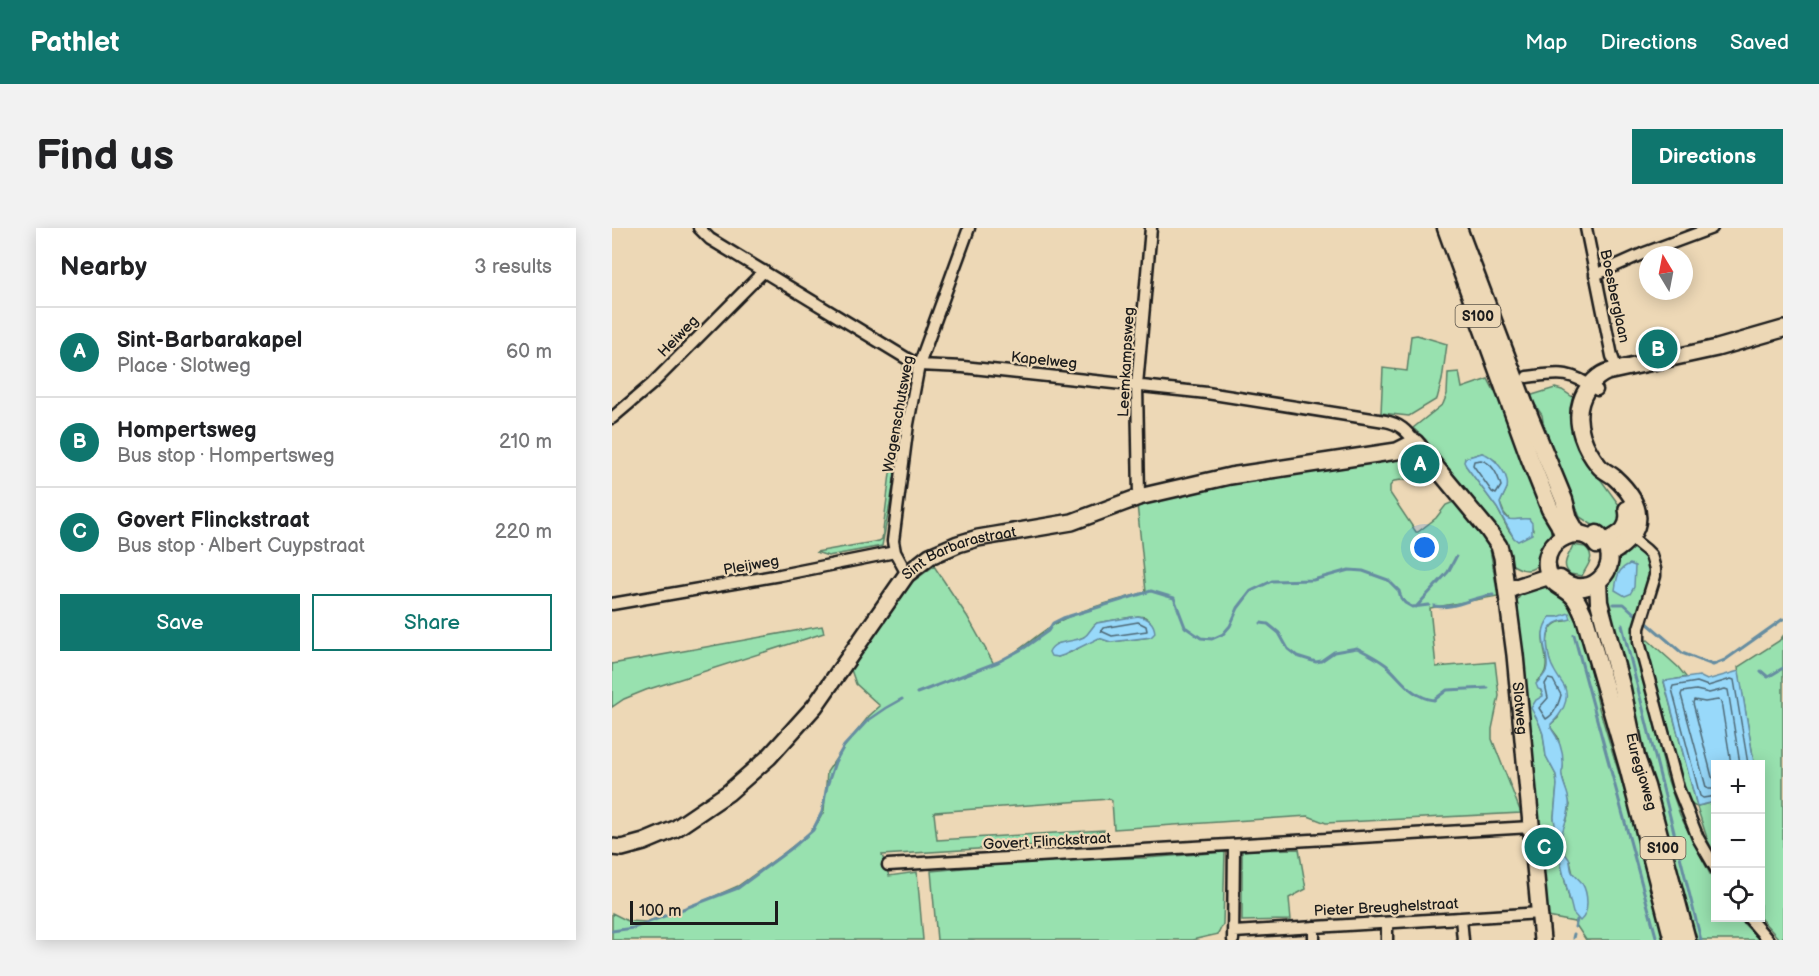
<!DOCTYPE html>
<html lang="en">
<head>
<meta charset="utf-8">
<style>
  :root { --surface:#fff; --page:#f2f2f2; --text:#202124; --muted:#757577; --line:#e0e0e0; --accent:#0f766e }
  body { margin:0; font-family:"Balsamiq Sans",sans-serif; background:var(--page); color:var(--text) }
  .controls { position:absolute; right:18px; bottom:18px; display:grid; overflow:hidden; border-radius:0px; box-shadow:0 3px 15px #0003 }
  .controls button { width:54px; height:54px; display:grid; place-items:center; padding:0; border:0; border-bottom:2px solid var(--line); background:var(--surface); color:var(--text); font:30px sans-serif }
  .compass { position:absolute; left:1027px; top:18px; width:54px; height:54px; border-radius:50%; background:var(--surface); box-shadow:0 3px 15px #0003; rotate:350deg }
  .scale { position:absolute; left:18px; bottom:15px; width:148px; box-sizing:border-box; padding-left:6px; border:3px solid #1c1c1c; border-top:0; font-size:16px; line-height:21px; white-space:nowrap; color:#1c1c1c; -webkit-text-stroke:4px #edd8b6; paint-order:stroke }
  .you { position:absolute; left:813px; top:320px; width:21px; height:21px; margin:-15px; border:4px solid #fff; border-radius:50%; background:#1a73e8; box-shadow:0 0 0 9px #1a73e833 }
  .badge { display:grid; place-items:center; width:39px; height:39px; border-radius:50%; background:var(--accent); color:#fff; font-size:20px; font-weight:700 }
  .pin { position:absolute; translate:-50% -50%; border:3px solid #fff; box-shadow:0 2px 6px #0006 }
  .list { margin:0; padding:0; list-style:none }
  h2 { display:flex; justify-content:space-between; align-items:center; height:78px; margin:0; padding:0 24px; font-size:26px }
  h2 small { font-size:20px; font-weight:400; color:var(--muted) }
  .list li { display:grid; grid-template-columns:39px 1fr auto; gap:18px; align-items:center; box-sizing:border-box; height:90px; padding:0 24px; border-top:2px solid var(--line) }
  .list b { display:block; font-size:22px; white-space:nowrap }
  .list p { margin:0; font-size:20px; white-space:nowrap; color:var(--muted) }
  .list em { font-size:20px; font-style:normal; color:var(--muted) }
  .actions { display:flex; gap:12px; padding:18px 24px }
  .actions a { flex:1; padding:14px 0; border:2px solid var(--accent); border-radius:0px; text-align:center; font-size:21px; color:var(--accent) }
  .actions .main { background:var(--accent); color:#fff }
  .icon { flex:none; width:33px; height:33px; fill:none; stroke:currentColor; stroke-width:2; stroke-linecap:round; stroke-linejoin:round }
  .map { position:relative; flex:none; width:1171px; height:712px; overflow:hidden; border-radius:0px }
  header { display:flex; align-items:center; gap:36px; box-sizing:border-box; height:84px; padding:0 30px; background:var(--accent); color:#fff }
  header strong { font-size:28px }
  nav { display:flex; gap:33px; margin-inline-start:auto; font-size:21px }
  .intro { display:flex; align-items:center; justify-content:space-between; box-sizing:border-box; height:144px; padding:0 36px }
  h1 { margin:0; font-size:42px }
  .button { padding:15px 27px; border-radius:0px; background:var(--accent); color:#fff; font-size:21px; font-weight:700 }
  main { display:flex; gap:36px; padding:0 36px }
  aside { flex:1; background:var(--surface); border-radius:0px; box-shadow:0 3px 15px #0003 }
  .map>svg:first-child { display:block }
  .green { fill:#98e1af; stroke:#5a7e66; stroke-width:1.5; fill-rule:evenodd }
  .water { fill:#98d9fa; stroke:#668da1; stroke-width:1.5 }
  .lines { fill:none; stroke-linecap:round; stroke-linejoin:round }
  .shore { stroke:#4e6875; stroke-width:1.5 }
  .stream { stroke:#668da1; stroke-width:3 }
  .street-casing { stroke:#1c1c1c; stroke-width:15 }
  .secondary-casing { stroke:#1c1c1c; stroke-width:20 }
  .primary-casing { stroke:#1c1c1c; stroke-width:21 }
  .street { stroke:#edd8b6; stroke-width:10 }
  .secondary { stroke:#edd8b6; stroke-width:15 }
  .primary { stroke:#edd8b6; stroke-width:16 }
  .labels { text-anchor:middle; stroke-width:4.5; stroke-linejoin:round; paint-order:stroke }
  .shield { fill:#edd8b6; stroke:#5b544a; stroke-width:1.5 }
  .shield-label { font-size:14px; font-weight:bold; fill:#1c1c1c }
  .street-label { font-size:15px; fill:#1c1c1c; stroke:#edd8b6 }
</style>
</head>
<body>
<header>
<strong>Pathlet</strong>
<nav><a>Map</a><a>Directions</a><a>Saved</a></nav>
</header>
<div class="intro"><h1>Find us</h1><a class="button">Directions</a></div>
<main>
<aside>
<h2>Nearby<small>3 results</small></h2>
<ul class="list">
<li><span class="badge">A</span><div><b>Sint-Barbarakapel</b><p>Place · Slotweg</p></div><em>60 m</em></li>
<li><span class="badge">B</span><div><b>Hompertsweg</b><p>Bus stop · Hompertsweg</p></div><em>210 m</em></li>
<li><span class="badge">C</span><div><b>Govert Flinckstraat</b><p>Bus stop · Albert Cuypstraat</p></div><em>220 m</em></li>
</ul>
<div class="actions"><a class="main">Save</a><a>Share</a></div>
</aside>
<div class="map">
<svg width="1171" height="712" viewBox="0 0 1171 712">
  <rect width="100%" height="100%" fill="#edd8b6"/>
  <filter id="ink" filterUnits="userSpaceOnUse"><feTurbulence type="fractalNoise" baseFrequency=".0167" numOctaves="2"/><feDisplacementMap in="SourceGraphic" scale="12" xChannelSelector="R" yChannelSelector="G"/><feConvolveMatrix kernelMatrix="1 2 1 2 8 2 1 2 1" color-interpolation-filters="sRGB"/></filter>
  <g filter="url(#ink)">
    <path class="green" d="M805 107 835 116 830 152 825 171 797 188 769 185 771 140 795 143 799 108Z
      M291 139 295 143C293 202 281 260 270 318L216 328 204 324 267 313 270 311Z
      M847 144 850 160 876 151 891 180 939 301C939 309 937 314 934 321 927 338 920 349 901 337L822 226 814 212 801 200 831 176 835 166 836 145ZM870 225 884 233 892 248 895 260 888 275 892 285 898 292 917 291 921 302 906 312 902 310 896 301 885 280 854 238 853 230Z
      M943 160 950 162 965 172 963 209 970 226 1010 281V294L1001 302 995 303 985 300 968 289 933 206 930 187 917 168Z
      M795 215 823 248 782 253 778 258V265L804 304H806L824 290 834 277 844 273 877 315 886 368 818 380 824 439 883 434 887 468 880 501V511L909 585 714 595 696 588 502 601 500 573 497 571 323 584 322 585 325 612 492 602 493 613 270 627 277 648 305 644 311 712H0V685L16 693 34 694 87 675 126 658 172 625 196 606 206 594 212 583 215 544 229 523 257 488 268 478 244 456 237 436 295 358 322 338 355 388 382 436C407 425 420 410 441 397 464 382 507 372 534 364L525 276 586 261 733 239 760 232ZM526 388 533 389 538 393 539 409 499 414 487 410 477 414 459 424 446 429 444 416C454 414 466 414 475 407 479 403 480 398 485 395Z
      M961 317 973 319C985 329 975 337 970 348L958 346C948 336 957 328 961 317Z
      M1023 318 1034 327 1040 343 1026 425 1054 547 1068 587 1103 656 1104 690H1126L1148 712H1082L991 363 1007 330 1012 329C1012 322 1016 319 1023 318Z
      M929 358 937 359 960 375 972 414 987 480 1031 624 1055 712H974L962 694 936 689 912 489 903 379C906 364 916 362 929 358ZM938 389H946L953 393C930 394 934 423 940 440 943 447 949 454 953 460L946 490 939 496V500L946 509 951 539 949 545 958 577 955 591 949 604 952 625 958 633 961 646 958 674 947 628 942 589 945 557 944 547 934 528 931 506 927 495 920 480 931 468 925 453C942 442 930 423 931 407 931 401 935 395 938 389Z
      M210 398 212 405 34 462 12 471 0 479V436Z
      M1171 408V712H1168L1148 690V536H1140L1142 534 1126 439 1167 413Z
      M1036 412 1066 439 1074 449 1052 454 1085 578 1103 574V627L1096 613 1085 579 1078 576 1069 555 1031 413Z
      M687 621 694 661 677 670 679 692 630 693V622Z
      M613 624 611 696 606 706 580 712H325L319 643 438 632 534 630Z"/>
    <path class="water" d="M870 225C882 228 898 247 895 260 893 265 890 270 888 275 894 300 901 289 917 291L920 295V306L906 313 902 310 885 280 854 238 852 234 853 230Z
      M1018 336 1023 338 1022 359 1018 366 1013 368 1003 362C1005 350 1005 341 1018 336Z
      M957 385 959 391C953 393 946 392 941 397 931 406 936 432 942 442 945 448 949 453 952 458 959 471 949 487 939 496V500C947 511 952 524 951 539 951 545 949 541 950 548 951 558 959 568 957 579 956 595 947 602 950 619 952 625 954 627 957 631 959 635 958 640 960 644 963 648 967 651 970 655 976 665 978 685 968 693L961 685 947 628 942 589 945 557 944 547 934 528 931 506 927 495 919 480 924 472 931 468 929 462 926 461 924 456C928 451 934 447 935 440 937 421 923 408 938 389H946Z
      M526 388C536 390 542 394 543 405L539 409 499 414 487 410 452 427 446 429 439 428 437 424C442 411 461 415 472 409 478 405 479 399 485 395Z
      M1127 443 1142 535 1140 536H1104L1103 574 1085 578 1052 453 1087 448 1095 452Z"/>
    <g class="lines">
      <path class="shore" d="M869 232C881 235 886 247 889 258L884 266 880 264 861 237 862 233Z
        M526 394 534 398 535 403 500 408 489 403 491 400Z
        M936 451 941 452 949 467C946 477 943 486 934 491L927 480 936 470 933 456Z
        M1104 552 1100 549 1081 475 1082 472 1093 474 1106 472 1109 473 1119 536
        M1104 561H1096L1094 559 1069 467 1070 464 1084 462 1097 465 1113 461 1116 462 1128 536
        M1104 568 1091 570 1088 568 1060 461 1061 458 1085 454 1096 458 1119 451 1122 452 1136 536"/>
      <path class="stream" d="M1001 376H1012L1023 386
        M822 378C842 382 862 368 881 367
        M804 379 836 344 844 329
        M1034 394 1070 425 1101 437 1113 432 1171 391
        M649 395 656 396 667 405 676 421 685 428 704 434 709 433 722 424 745 420C755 425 765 430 774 437 790 451 799 469 822 472L835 462 876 460
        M1010 397 1089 712
        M962 407 1045 712
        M1149 443 1156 449 1171 440
        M305 465 386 434 412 420 436 403 441 395 451 390 539 363 562 370 573 399 589 410 600 411 611 406 618 398 626 380 639 363 660 353 701 352 737 342 751 343 776 352 787 363 789 370 793 375 800 379 817 377
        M963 699 965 692
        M0 703 21 700 126 660 180 620 201 602 210 584 215 558 223 534 232 518 255 493 274 480 290 471
        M961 710 962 706"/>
      <g class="street-casing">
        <path id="street" d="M87 0 98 11 294 130 307 137 351 139 595 165 773 193C788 196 794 202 803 214
          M974 0 1000 128 1005 142
          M983 47 1030 26 1100 0
          M915 149C948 145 957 142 985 162
          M0 190 40 156 152 43
          M527 269 525 157 539 0
          M1013 305 1034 322 1039 327 1043 341V348L1027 400V414L1066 560 1086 610 1104 641
          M295 346 283 324 281 313 296 196 307 137 357 0
          M0 376 168 347 283 324
          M276 637 919 599
          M849 690 851 712
          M1137 690 1156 712
          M775 695V712
          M702 699V712
          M622 704 928 685
          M621 712 622 617"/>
      </g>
      <g class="secondary-casing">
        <g id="secondary">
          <path d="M993 314C1008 306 1019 301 1015 281"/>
          <path d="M998 326C1036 304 1033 277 1002 249 997 245 991 243 987 238 973 221 962 196 969 174 973 161 983 149 995 144L1105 120 1171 101"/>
          <path d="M895 362 938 348"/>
          <path id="s1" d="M0 619 10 620 32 614 63 601 116 565 157 529 203 478 295 346 318 328 346 316 366 310 460 294 527 269 618 248 785 223 803 214 876 302 887 318 890 329 903 427 930 712"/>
        </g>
      </g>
      <g class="primary-casing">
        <g id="primary">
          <path d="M834 0 918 231 938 281 947 296 952 309"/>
          <path d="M846 0 912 175 952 272 957 291 965 305"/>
          <path d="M993 314 985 317C969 293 931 312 935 339 938 359 952 357 962 369 967 375 970 384 973 390L1016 539 1061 712"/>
          <path d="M948 351C980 378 1018 332 985 306"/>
          <path id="s2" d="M986 355 987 374 1010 461 1024 529 1034 558 1075 712"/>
        </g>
      </g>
      <use href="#street" class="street"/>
      <use href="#secondary" class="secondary"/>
      <use href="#primary" class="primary"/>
    </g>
  </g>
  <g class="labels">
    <g class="shield">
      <rect x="843.5" y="77" width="45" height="22" rx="4.5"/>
      <rect x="1028.5" y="609" width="45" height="22" rx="4.5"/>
    </g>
    <g class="shield-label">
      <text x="866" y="93">S100</text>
      <text x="1051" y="625">S100</text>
    </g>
    <g class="street-label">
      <text transform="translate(1003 68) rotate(78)" y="5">Boesberglaan</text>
      <text transform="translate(66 108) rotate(-46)" y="5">Heiweg</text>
      <text transform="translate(432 132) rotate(6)" y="5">Kapelweg</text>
      <text transform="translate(514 134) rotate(-87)" y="5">Leemkampsweg</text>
      <text transform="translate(286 186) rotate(-80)" y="5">Wagenschutsweg</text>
      <text dy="5" stroke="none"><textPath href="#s1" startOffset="472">Sint Barbarastraat</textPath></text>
      <text transform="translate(139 337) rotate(-10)" y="5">Pleijweg</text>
      <text dy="5" stroke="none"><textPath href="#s1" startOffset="1242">Slotweg</textPath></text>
      <text dy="5" stroke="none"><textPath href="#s2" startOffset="194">Euregioweg</textPath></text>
      <text transform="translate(435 613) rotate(-3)" y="5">Govert Flinckstraat</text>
      <text transform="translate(774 679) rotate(-3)" y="5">Pieter Breughelstraat</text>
    </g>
  </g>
</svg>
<div class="controls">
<button>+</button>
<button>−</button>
<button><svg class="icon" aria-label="locate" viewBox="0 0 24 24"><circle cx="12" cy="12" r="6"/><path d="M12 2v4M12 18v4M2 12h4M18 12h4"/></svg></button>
</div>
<svg class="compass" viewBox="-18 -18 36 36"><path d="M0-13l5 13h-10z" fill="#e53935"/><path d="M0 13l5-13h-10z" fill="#757577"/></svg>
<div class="scale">100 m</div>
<div class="you"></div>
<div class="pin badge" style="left:808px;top:236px">A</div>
<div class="pin badge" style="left:1046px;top:121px">B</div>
<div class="pin badge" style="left:932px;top:619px">C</div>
</div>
</main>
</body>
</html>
